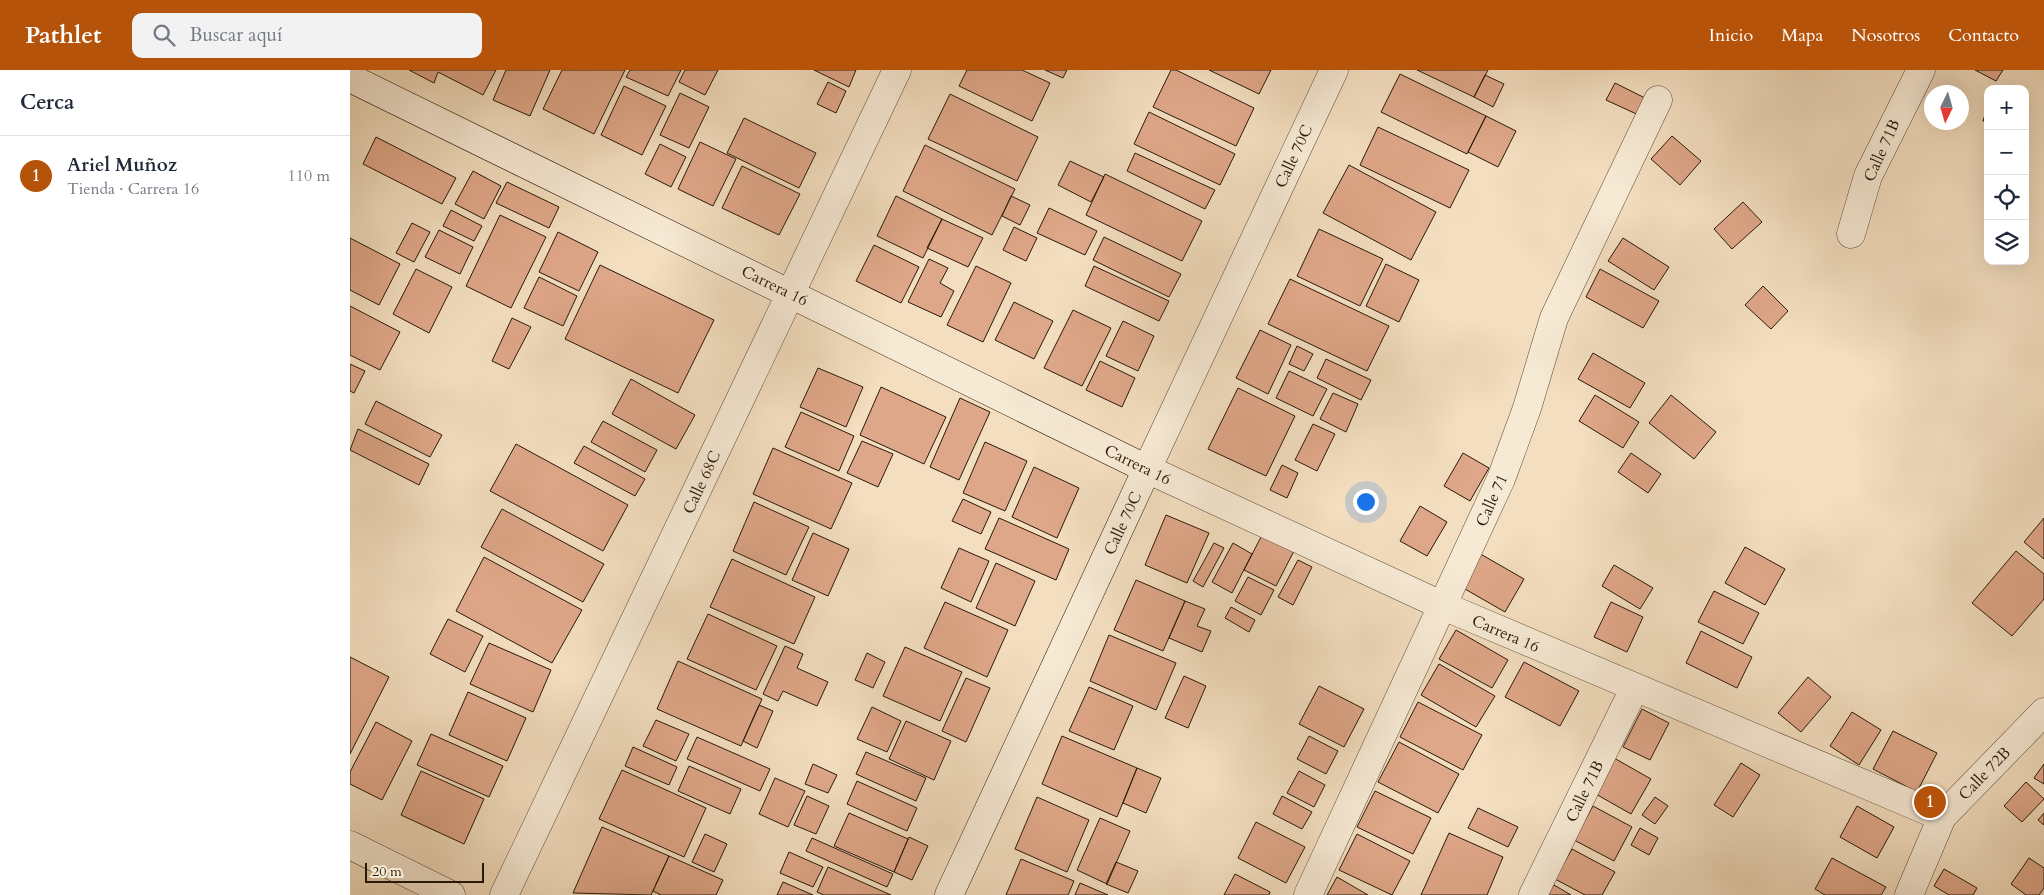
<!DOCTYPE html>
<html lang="es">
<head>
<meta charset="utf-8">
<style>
  :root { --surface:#fff; --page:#f2f2f3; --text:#1f2937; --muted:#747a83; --line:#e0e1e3; --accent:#b45309 }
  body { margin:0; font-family:Cardo,serif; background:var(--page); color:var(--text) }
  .controls { position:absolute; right:15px; top:15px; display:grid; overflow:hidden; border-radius:10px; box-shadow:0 5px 20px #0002 }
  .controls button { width:45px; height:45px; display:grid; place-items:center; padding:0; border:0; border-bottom:1px solid var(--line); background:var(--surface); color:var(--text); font:25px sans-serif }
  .compass { position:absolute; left:1574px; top:15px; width:45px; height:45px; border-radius:50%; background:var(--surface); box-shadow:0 5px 20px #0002; rotate:185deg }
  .scale { position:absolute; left:15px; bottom:12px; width:119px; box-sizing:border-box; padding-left:5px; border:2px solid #291909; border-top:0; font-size:14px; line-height:18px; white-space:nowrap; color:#291909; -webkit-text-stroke:4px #f7ead5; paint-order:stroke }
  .you { position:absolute; left:1015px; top:431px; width:18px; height:18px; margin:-12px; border:4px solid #fff; border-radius:50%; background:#1a73e8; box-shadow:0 0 0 8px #1a73e833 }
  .badge { display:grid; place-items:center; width:32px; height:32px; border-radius:50%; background:var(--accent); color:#fff; font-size:16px; font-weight:700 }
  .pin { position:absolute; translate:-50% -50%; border:2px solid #fff; box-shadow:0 1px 5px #0006 }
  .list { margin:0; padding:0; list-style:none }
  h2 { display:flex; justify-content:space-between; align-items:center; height:65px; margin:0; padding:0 20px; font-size:21px }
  h2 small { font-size:16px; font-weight:400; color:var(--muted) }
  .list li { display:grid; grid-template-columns:32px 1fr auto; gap:15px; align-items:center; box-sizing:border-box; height:80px; padding:0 20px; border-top:1px solid var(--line) }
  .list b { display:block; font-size:19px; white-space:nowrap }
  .list p { margin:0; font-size:16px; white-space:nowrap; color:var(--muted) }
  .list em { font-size:16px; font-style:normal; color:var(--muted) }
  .icon { flex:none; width:28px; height:28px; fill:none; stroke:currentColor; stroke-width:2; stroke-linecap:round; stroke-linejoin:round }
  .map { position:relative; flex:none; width:1694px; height:825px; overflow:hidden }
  header { display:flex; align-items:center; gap:30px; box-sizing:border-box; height:70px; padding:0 25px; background:var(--accent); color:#fff }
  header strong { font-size:24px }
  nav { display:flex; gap:28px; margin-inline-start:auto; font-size:18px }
  .search { width:350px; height:45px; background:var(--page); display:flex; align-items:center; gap:12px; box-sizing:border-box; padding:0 18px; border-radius:10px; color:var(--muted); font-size:19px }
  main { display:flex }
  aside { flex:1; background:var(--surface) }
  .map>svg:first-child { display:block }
  .building { fill:#dfa789; stroke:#291909 }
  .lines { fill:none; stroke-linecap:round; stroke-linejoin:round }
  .street-casing { stroke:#5c4a36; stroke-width:29 }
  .secondary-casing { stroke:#291909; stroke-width:29 }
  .street { stroke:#f7ead5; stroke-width:28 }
  .secondary { stroke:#f7ead5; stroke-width:28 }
  .labels { text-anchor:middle; stroke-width:5; stroke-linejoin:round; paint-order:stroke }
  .street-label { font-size:16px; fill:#291909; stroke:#f7ead5 }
</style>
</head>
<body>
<header>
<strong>Pathlet</strong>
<div class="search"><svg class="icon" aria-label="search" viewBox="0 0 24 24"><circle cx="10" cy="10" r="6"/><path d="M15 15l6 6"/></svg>Buscar aquí</div>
<nav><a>Inicio</a><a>Mapa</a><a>Nosotros</a><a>Contacto</a></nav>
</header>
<main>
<aside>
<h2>Cerca<small></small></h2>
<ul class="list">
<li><span class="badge">1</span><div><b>Ariel Muñoz</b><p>Tienda · Carrera 16</p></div><em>110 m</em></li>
</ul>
</aside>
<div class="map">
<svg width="1694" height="825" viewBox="0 0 1694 825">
  <rect width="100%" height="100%" fill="#f3debf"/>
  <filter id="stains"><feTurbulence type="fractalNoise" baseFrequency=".004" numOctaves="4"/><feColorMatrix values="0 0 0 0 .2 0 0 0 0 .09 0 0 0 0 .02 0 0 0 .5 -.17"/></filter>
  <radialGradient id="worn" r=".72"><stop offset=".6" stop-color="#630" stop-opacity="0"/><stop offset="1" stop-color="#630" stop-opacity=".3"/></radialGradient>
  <path class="building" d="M59 0H146L133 25 88 2 84 13Z
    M156 0H200L180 46 143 30Z
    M212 0H275L244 64 193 39Z
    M280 0H331L318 26 276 7Z
    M335 0H368L355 25 329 12Z
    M464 0H506L499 17Z
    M617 0H672L700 13 682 51 609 16Z
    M695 0H717L713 8Z
    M821 0H826L904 38 886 76 803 37Z
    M859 0H921L909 24Z
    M1067 0H1138L1124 27Z
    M1625 0H1653L1646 11Z
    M1050 4 1136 46 1117 84 1031 42Z
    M1135 5 1154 14 1143 37 1124 27Z
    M478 12 496 21 486 43 467 34Z
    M1265 13 1301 31 1293 47 1256 30Z
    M274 16 316 36 292 85 251 65Z
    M330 23 359 37 339 78 310 65Z
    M600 24 688 67 667 111 578 69Z
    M1638 35V52L1633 51Z
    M799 42 885 84 870 115 784 74Z
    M1136 46 1166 61 1148 97 1118 82Z
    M394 48 466 83 449 118 377 83Z
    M1028 57 1119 100 1100 138 1010 95Z
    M1322 66 1351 91 1330 115 1301 89Z
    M26 67 106 108 92 134 13 94Z
    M350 72 386 89 363 136 328 119Z
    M310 74 336 87 321 117 295 104Z
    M575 75 665 119 642 165 553 121Z
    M785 83 865 120 855 139 777 101Z
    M720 91 754 107 741 132 708 115Z
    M999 95 1086 142 1061 190 973 143Z
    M392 96 450 124 429 165 372 138Z
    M123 101 151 116 134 149 105 134Z
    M755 104 852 151 832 191 736 145Z
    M157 112 209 137 199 158 146 133Z
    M546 126 592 149 573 188 527 166Z
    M661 126 680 135 670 155 652 146Z
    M1393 132 1412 152 1382 179 1364 159Z
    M699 138 747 161 735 185 687 163Z
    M101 140 132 156 124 171 93 156Z
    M150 145 196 167 161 238 116 216Z
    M592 149 633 168 618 197 577 178Z
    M62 153 80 162 64 192 46 183Z
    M664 157 687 168 676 191 653 180Z
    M969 159 1033 189 1010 236 947 206Z
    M89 160 123 177 110 204 75 187Z
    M208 162 248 182 229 221 189 202Z
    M754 167 831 204 819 227 743 190Z
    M0 168 50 194 29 235 0 220Z
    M1273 168 1319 197 1304 220 1258 191Z
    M524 175 569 197 551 233 506 211Z
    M579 189 598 198 590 213 604 221 591 247 558 232Z
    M1036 194 1069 210 1049 252 1016 236Z
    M250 195 364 250 328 323 215 269Z
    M626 196 661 213 633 272 597 255Z
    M744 196 819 231 809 251 735 216Z
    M66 199 102 217 79 263 43 244Z
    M1250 199 1309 231 1293 258 1236 227Z
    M189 207 227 226 213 256 174 238Z
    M940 209 1039 256 1017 301 918 254Z
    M1413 216 1438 241 1421 259 1395 235Z
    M664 232 703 251 684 289 645 270Z
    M0 236 50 262 30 300 0 285Z
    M723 240 761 258 732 316 694 298Z
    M162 248 181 257 159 299 142 291Z
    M773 251 804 266 788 301 756 286Z
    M910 260 941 275 918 324 886 308Z
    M947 276 963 284 954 301 939 294Z
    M1243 283 1295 313 1280 338 1228 309Z
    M976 289 1021 310 1011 330 967 308Z
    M750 291 785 308 772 337 736 320Z
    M0 294 15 301 4 323 0 321Z
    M468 298 513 317 496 357 450 337Z
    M939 301 977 319 963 346 926 328Z
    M281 309 345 345 326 379 262 344Z
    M531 317 596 347 574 394 510 365Z
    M888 318 945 346 916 406 858 379Z
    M983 323 1008 334 996 362 970 349Z
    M1245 325 1289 352 1273 378 1229 351Z
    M1321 325 1366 362 1344 389 1299 353Z
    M610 328 640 342 609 410 580 397Z
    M26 331 92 365 80 387 15 354Z
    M451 342 504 366 489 401 435 377Z
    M253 351 307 380 295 402 241 372Z
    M963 354 985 364 967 401 945 390Z
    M8 359 79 394 69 415 0 380Z
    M512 371 543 384 528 417 497 403Z
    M635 372 677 391 655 441 613 423Z
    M166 374 278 435 253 481 140 421Z
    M234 376 295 409 285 426 224 393Z
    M423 378 502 413 481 459 403 424Z
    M1113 383 1139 398 1120 431 1094 416Z
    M1281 383 1311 404 1298 423 1268 402Z
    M932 395 948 403 937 428 920 420Z
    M684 397 729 418 707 468 662 447Z
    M613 429 641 442 631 464 602 451Z
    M404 432 459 457 436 505 383 481Z
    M1070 436 1097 452 1077 486 1050 471Z
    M152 439 254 494 233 532 131 477Z
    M816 445 859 463 837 513 795 495Z
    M649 448 719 479 706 510 635 479Z
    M1694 448V489L1674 472Z
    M463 463 499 479 478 526 442 510Z
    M913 463 945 479 926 516 894 500Z
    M864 473 874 478 853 517 843 511Z
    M883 473 902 484 882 523 862 512Z
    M1395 477 1435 499 1415 535 1375 513Z
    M609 478 639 491 621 532 591 518Z
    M1666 481 1694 504V529L1662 566 1622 533Z
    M1127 482 1174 509 1155 542 1108 515Z
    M134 487 232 540 202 593 106 541Z
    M382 489 465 527 444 574 360 537Z
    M948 490 962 497 943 535 928 527Z
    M646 493 685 511 665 556 626 538Z
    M1264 495 1303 518 1290 539 1252 516Z
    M898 507 924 520 911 545 885 531Z
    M786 510 835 531 813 581 764 560Z
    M1364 521 1409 543 1393 574 1348 552Z
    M835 531 855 539 847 556 861 561 852 582 819 568Z
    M595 532 658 560 637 607 574 578Z
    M1261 532 1293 547 1277 582 1244 567Z
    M881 537 905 550 899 562 875 548Z
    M358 544 427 576 406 620 337 589Z
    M98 549 133 566 115 602 80 584Z
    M1106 560 1158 590 1142 618 1089 589Z
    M1351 561 1402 587 1387 618 1336 593Z
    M759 565 826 593 806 640 740 611Z
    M139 573 201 600 183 642 120 614Z
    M435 576 453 584 447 598 478 612 467 636 433 621 428 631 413 624Z
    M555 577 612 602 590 651 533 626Z
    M517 583 535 592 523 618 505 610Z
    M0 587 39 607 0 684Z
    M328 591 412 629 391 676 307 639Z
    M1174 592 1229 621 1210 656 1155 627Z
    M1089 594 1145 626 1126 657 1071 625Z
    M834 606 856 616 838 658 815 648Z
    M1458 607 1481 627 1451 662 1428 643Z
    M616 608 640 618 616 672 592 661Z
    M969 616 1014 639 994 677 949 654Z
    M739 617 783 636 764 680 719 661Z
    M118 622 176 648 157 691 99 665Z
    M1068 632 1132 665 1113 700 1050 667Z
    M409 635 423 641 407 678 393 671Z
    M522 637 551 651 537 682 507 669Z
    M1292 639 1319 653 1300 690 1273 677Z
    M1502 642 1531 660 1509 695 1480 676Z
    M306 650 339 664 326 691 293 676Z
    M556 651 601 671 584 710 539 689Z
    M26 652 62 671 32 730 0 714V702Z
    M1543 661 1587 683 1567 722 1523 699Z
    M81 664 153 696 139 727 67 695Z
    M712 666 787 698 767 747 692 714Z
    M959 666 988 681 976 704 947 689Z
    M347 667 420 699 410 721 337 689Z
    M1049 672 1109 704 1088 743 1028 712Z
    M283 677 327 697 319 715 275 696Z
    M516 682 576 708 566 731 506 704Z
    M1264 688 1301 709 1281 744 1244 723Z
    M1391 693 1410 705 1383 747 1364 735Z
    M463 694 487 705 478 723 455 714Z
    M1694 694V714L1684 708Z
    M339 696 391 719 380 744 328 721Z
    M787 698 811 708 796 743 773 733Z
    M272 700 356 738 334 787 249 749Z
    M71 701 134 729 114 774 51 745Z
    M949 701 975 715 964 737 937 723Z
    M425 708 455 721 438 757 409 744Z
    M507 711 567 738 557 761 497 734Z
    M1676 712 1694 729 1672 752 1654 736Z
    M1025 721 1081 748 1063 784 1007 757Z
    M457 726 479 736 466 764 444 755Z
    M932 726 962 742 952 759 923 744Z
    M687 727 739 750 717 802 665 779Z
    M1305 727 1318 736 1305 754 1292 745Z
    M1243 736 1282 757 1264 791 1224 770Z
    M1507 736 1544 757 1527 788 1490 767Z
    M1128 738 1168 757 1158 777 1118 758Z
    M499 743 558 769 544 802 484 776Z
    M1694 743V755L1688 750Z
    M750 748 780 761 757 814 727 800Z
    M906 752 955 777 936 813 888 788Z
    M252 757 319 786 301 825 223 823Z
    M1290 758 1308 768 1299 785 1281 775Z
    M1099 763 1153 787 1137 825H1071Z
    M355 764 377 774 364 802 342 792Z
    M1007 764 1060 791 1042 825 989 800Z
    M559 767 578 776 562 810 544 802Z
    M462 768 543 804 537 817 456 781Z
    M1222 779 1265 802 1252 825H1235L1205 809Z
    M439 782 473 797 463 817 430 803Z
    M319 786 373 810 366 825H311L303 821Z
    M1482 788 1536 817 1531 825H1475L1465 819Z
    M1679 788 1694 798V818L1689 825H1676L1661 814Z
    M671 789 724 811 718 825H656Z
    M766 792 788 801 778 823 756 814Z
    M478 797 541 825H474L467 822Z
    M1594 799 1627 818 1623 825H1599L1584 816Z
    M885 804 920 822 919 825H874Z
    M987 807 1018 825H977Z
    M433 812 463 825H427Z
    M730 813 758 825H725Z
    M1204 815 1221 825H1197Z"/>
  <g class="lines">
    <g class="street-casing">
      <path id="street" d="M984 0 797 399 1091 535 1592 747
        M1501 164 1518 106 1571 0
        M0 775 101 825
        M154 825 547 0
        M958 825 1151 409 1177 338 1204 248 1308 30
        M1183 825 1285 617
        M1559 825 1592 747 1694 642"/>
    </g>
    <g class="secondary-casing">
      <path id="secondary" d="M0 8 797 399 599 825"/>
    </g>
    <use href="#street" class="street"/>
    <use href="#secondary" class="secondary"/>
  </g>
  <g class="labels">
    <g class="street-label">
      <text transform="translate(1531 80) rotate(-66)" y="6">Calle 71B</text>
      <text transform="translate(943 86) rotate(-65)" y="6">Calle 70C</text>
      <text transform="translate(425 215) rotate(26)" y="6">Carrera 16</text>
      <text transform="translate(788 394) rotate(26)" y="6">Carrera 16</text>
      <text transform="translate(351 412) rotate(-65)" y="6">Calle 68C</text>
      <text transform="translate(1141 430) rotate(-66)" y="6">Calle 71</text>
      <text transform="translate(772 453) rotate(-65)" y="6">Calle 70C</text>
      <text transform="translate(1156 563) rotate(23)" y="6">Carrera 16</text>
      <text transform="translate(1634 703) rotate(-46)" y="6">Calle 72B</text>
      <text transform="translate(1234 721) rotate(-64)" y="6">Calle 71B</text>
    </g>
  </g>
  <rect width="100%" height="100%" filter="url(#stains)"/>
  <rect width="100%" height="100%" fill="url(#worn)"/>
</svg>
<div class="controls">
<button>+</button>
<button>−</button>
<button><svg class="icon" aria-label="locate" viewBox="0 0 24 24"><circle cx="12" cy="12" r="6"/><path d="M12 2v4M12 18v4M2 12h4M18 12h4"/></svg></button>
<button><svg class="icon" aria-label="layers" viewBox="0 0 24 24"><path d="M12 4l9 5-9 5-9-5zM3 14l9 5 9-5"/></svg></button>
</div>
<svg class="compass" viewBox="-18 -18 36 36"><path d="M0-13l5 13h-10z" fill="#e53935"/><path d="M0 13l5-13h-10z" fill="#747a83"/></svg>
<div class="scale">20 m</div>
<div class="you"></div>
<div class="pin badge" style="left:1580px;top:732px">1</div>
</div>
</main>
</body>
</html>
